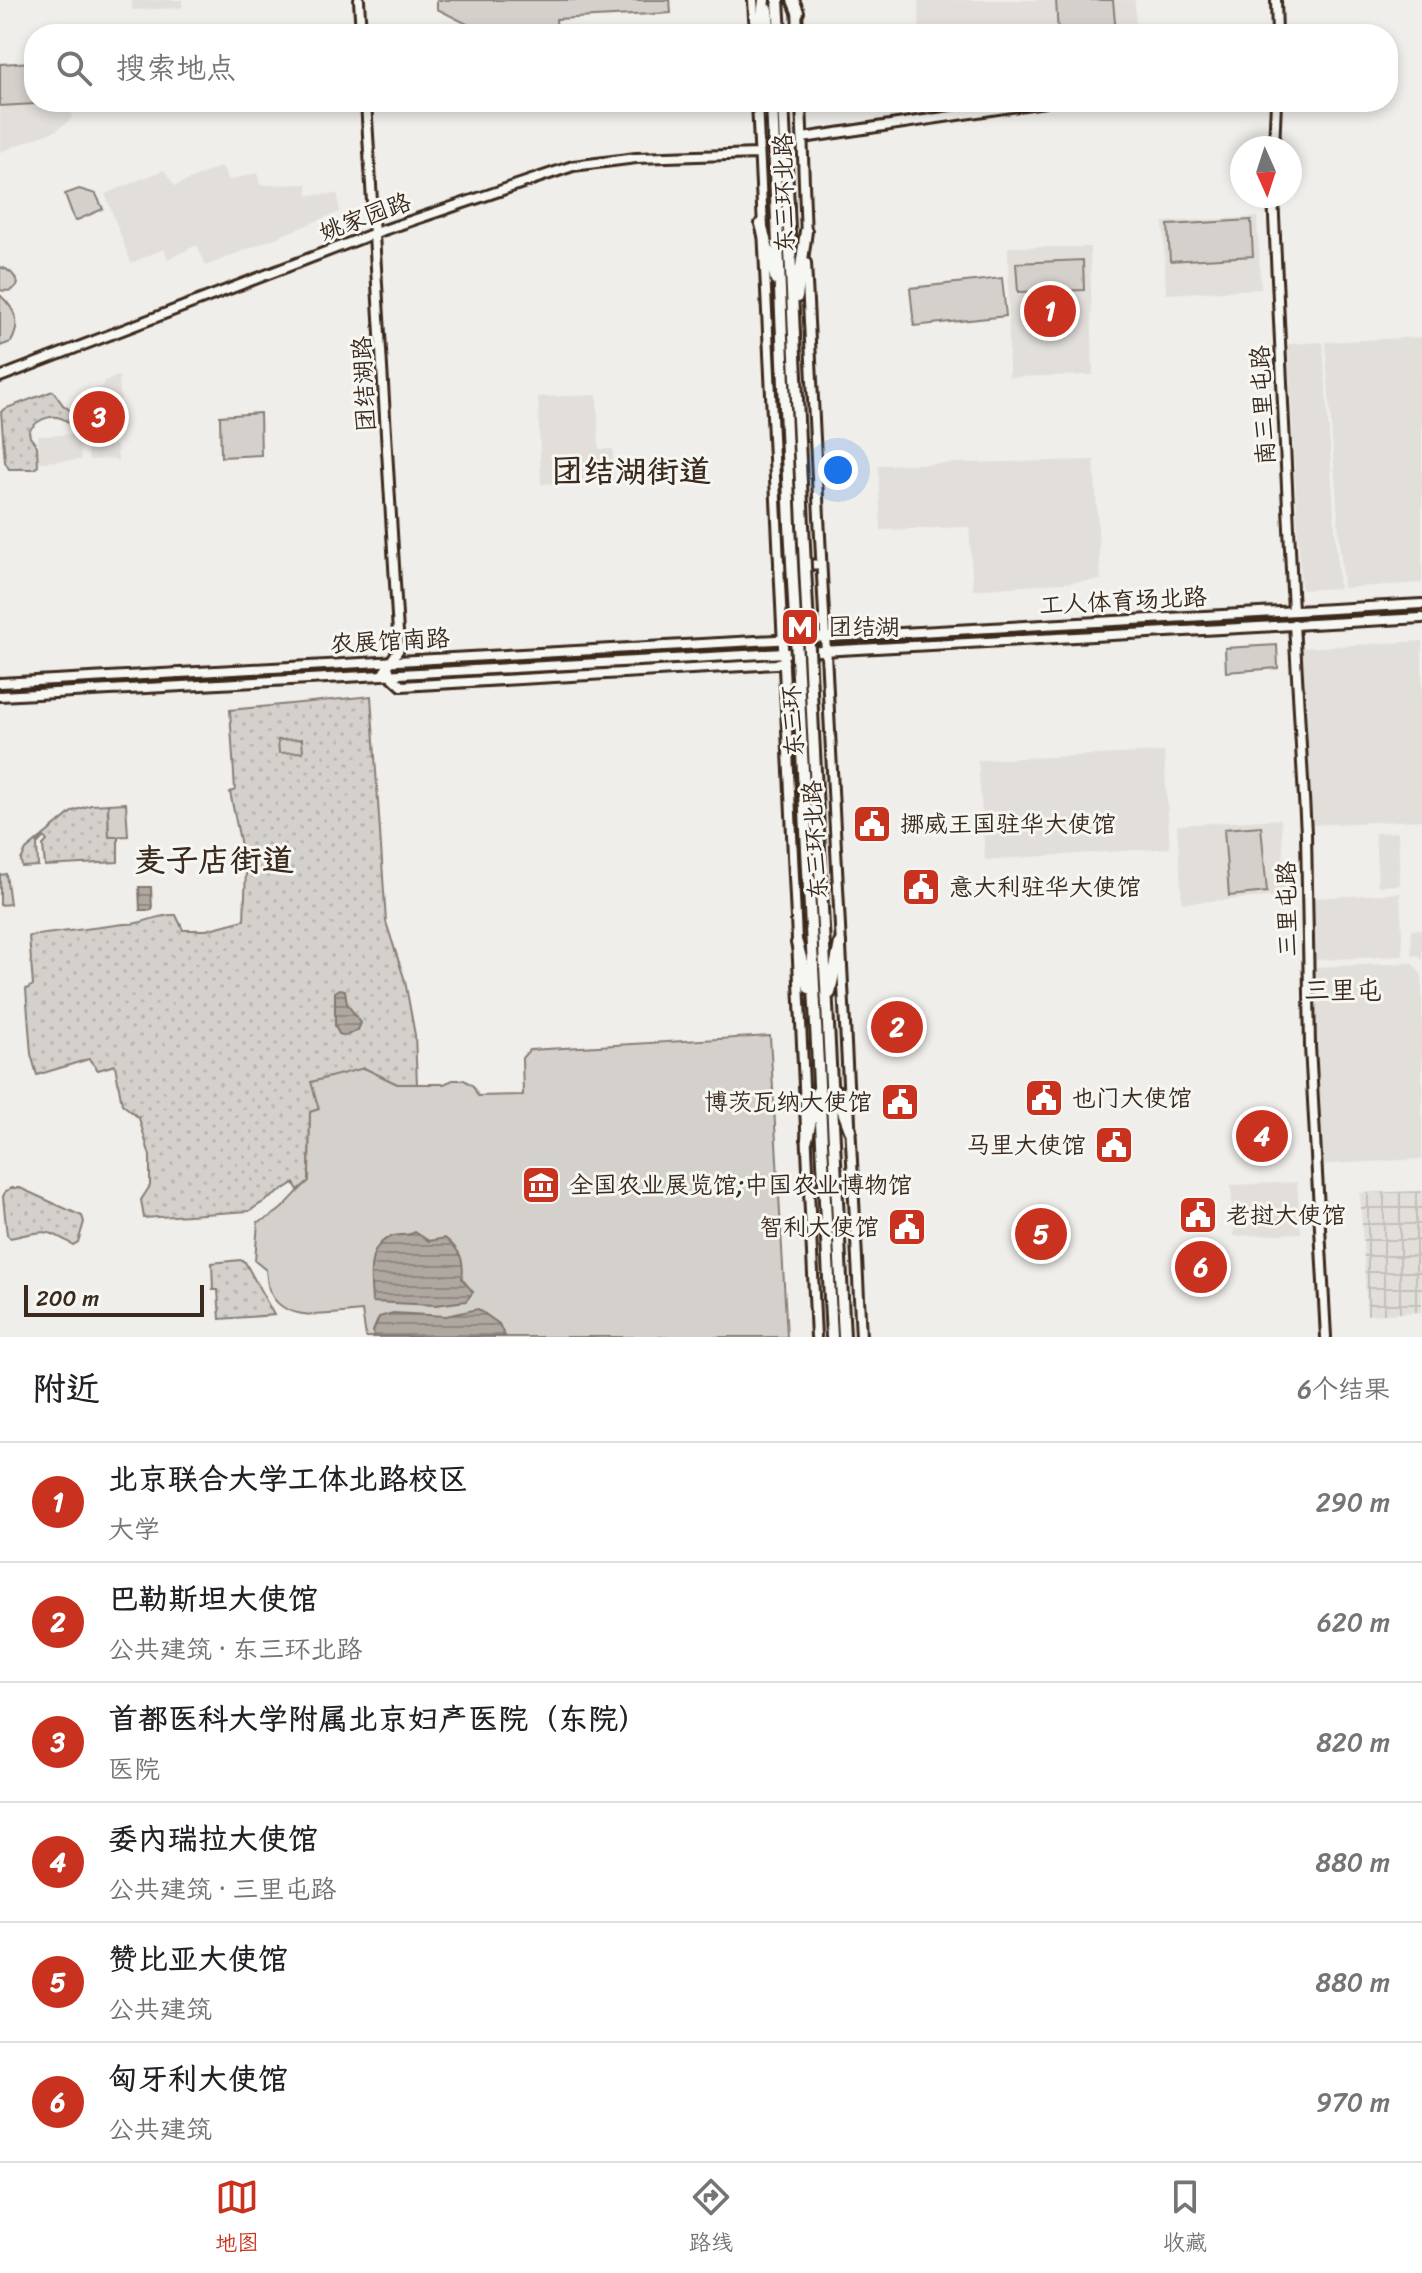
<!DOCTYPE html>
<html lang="zh">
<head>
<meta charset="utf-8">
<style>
  :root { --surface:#fff; --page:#f2f2f2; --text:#202124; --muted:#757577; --line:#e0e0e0; --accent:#c8321e }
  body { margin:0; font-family:Sriracha,"LXGW WenKai TC",sans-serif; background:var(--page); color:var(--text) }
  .compass { position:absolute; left:1230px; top:136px; width:72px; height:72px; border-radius:50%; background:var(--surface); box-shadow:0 4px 12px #0003; rotate:177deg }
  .scale { position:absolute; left:24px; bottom:20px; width:180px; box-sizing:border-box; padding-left:8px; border:4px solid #3b2a1e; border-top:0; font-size:22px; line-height:28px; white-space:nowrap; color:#3b2a1e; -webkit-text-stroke:6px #f6f6f2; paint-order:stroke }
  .you { position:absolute; left:838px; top:470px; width:28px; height:28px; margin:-20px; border:6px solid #fff; border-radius:50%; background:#1a73e8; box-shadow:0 0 0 12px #1a73e833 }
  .badge { display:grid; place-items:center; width:52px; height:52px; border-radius:50%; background:var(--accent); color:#fff; font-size:26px; font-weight:700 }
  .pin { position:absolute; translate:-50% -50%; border:4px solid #fff; box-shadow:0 2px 8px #0006 }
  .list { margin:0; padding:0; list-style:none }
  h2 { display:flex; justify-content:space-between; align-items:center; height:104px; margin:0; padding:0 32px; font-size:34px }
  h2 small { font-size:26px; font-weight:400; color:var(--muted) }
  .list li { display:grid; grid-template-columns:52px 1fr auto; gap:24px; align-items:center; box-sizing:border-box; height:120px; padding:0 32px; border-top:2px solid var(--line) }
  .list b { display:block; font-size:30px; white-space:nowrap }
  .list p { margin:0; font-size:26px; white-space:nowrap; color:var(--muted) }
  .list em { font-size:26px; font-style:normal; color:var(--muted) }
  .icon { flex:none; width:44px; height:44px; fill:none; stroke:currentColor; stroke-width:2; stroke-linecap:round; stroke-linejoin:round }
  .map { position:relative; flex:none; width:1422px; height:1337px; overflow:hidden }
  .search { position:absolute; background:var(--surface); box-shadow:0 4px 12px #0003; left:24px; right:24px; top:24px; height:88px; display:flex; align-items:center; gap:20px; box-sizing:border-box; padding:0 28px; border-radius:32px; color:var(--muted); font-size:30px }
  .sheet { height:824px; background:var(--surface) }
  nav { display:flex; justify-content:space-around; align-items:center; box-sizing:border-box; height:112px; border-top:2px solid var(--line); background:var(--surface); font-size:22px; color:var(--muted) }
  nav a { display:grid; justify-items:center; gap:4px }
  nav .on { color:var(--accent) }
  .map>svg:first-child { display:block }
  .built { fill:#e2dfdb }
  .industrial { fill:url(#industrial-grid) }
  .grass { fill:url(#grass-dots); stroke:#887e75; stroke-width:2 }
  .park { fill:#d4d1cc; stroke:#887e75; stroke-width:2 }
  .water { fill:url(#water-rules); stroke:#81766d; stroke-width:2 }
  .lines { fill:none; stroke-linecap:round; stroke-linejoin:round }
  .secondary-casing { stroke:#3b2a1e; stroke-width:14 }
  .primary-casing { stroke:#3b2a1e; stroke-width:14 }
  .highway-casing { stroke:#3b2a1e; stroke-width:16 }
  .secondary { stroke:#f6f6f2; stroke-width:8 }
  .primary { stroke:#f6f6f2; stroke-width:8 }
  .highway { stroke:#f6f6f2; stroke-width:10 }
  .highway-bridge-casing { stroke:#3b2a1e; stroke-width:16; stroke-linecap:butt }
  .highway-bridge { stroke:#f6f6f2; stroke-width:10 }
  .labels { text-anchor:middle; stroke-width:6; stroke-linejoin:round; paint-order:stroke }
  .street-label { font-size:24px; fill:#3b2a1e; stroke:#f6f6f2 }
  .poi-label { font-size:24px; fill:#3b2a1e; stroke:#f6f6f2; text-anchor:start }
  .neighbourhood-label { font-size:26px; fill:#3b2a1e; stroke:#f6f6f2 }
  .district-label { font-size:32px; font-weight:bold; fill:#3b2a1e; stroke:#f6f6f2 }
</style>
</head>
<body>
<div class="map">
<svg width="1422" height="1337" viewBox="0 0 1422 1337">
  <defs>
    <pattern id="industrial-grid" width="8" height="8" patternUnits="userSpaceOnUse" patternTransform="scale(2)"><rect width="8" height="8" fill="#e2dfdb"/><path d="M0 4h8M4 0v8" fill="none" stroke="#c3c0bc"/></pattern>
    <pattern id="grass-dots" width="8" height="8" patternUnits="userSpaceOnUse" patternTransform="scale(2)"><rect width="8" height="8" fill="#d4d1cc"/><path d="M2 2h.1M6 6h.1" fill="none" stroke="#b7b4af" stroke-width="1.8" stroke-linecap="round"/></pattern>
    <pattern id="water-rules" width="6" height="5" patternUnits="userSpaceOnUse" patternTransform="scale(2)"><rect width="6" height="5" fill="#afa8a1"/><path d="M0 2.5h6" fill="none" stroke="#908983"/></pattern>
  </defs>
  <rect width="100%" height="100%" fill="#efeeea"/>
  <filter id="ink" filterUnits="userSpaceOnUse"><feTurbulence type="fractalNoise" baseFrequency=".0125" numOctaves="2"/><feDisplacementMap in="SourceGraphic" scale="16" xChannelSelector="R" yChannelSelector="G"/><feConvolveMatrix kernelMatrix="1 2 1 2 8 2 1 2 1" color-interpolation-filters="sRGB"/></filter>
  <g filter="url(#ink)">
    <path class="built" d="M132 0H182V8L132 10Z
      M918 0H1135L1136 34H920Z
      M34 62V102H71L72 118 57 130 0 152V64Z
      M924 102H1001L924 115Z
      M222 166 229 180 257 173 260 185 307 184 308 195 338 194 339 212 206 266 197 245 168 259 164 249 131 263 105 194 164 170 175 186Z
      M1257 217 1261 289 1166 294 1163 222Z
      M1008 247H1090L1093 375 1009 377Z
      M1422 337V583L1343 588 1325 342Z
      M1323 342 1339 588 1301 590 1288 344Z
      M119 376 122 422 94 424 95 446 117 445 118 461 114 459 89 460 87 447H80L81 460 39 462 38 436 78 434 77 412H81L83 401 87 394 103 386 104 381Z
      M597 395 599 449H613L614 481 541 484 538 397Z
      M1094 460 1101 580 973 590 969 527 881 530 878 465Z
      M1422 641V820L1309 825 1299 648Z
      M1164 752 1170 848 985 860 978 760Z
      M1281 819 1286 896 1182 903 1177 825Z
      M1398 832 1400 885 1378 886 1375 833Z
      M1400 893 1403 956 1314 960 1312 898Z
      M1422 929V961L1419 955 1412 956 1411 930Z
      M1412 963 1422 975V1159L1315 1165 1316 967Z
      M1297 1182 1301 1233 1234 1236 1231 1185Z"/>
    <path class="industrial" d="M1422 1191V1312L1367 1315 1360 1193Z"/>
    <path class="grass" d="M53 391 63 405 71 411 72 423 70 424C57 411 39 417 29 431L30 437 37 446 38 466 34 469H9L5 462 1 412 4 409Z
      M371 696 386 922 405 981 415 1035 417 1085 397 1084 364 1068 319 1109 310 1112 309 1181 298 1190 294 1183 249 1211 144 1218 141 1200 150 1186V1156L139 1118 122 1104 115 1065 98 1070 89 1059 37 1075 31 1054 26 989 33 985 29 936 124 924C145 925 154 914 176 915L183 930H206L244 920 246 870 230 792 235 790 230 710Z
      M108 804 109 836 118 837V862L45 866 43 845 47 841 44 837 37 844 38 866 22 867 21 860 26 850 73 811 91 805Z
      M11 1188H20L82 1216 84 1222 78 1242 73 1245C44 1226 41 1232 10 1238L7 1235 3 1197 5 1192Z
      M240 1260 245 1262 274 1315 220 1319 218 1290H213L212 1263Z"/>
    <path class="park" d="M437 0H670L671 13 556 19 557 34H487L437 9Z
      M1056 0H1113L1116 34H1058Z
      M34 62V102H71L0 106V64Z
      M79 189 96 194 103 209 75 221 65 194Z
      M1251 220 1253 256 1170 261 1168 225Z
      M1083 260 1084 290 1018 292 1016 263Z
      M0 267C9 269 15 275 18 284 12 291 9 292 0 290Z
      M1002 278 1006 316 914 326 910 288Z
      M0 295C15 309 22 323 11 342L0 346Z
      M260 413 261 455 221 457 220 416Z
      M1277 645 1278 668 1226 672 1225 648Z
      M302 739 303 752 279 753 278 740Z
      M126 803 128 836 109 837 108 804Z
      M1261 826 1267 892 1229 896 1224 829Z
      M6 874 10 904 0 905V875Z
      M770 1036 787 1337H366L362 1311C333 1313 282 1326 269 1289 267 1283 267 1276 266 1270L255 1261 258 1222C285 1212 289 1198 309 1181L310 1112 319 1109 311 1082 364 1068 397 1084H444L453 1080H464L473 1086 478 1096 523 1095 522 1058 529 1050Z"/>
    <path class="water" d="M139 887H151L152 910H140Z
      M340 989 345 990 347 1004 361 1023 358 1030 345 1036 339 1034 335 1026V992Z
      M415 1232 429 1241 445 1238C460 1250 465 1260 462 1279L473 1292 466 1301 436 1305 372 1302C371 1280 365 1248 390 1237 399 1233 406 1237 415 1232Z
      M478 1309 499 1324 505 1337H374L373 1331 379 1317 393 1313 446 1316Z"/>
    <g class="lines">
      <g class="secondary-casing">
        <path id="secondary" d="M359 0 361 34
          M753 0 755 34
          M1276 0 1277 34
          M797 7 798 34
          M366 102 399 649 382 675
          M757 102 816 1337
          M801 102 806 237
          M803 138 1045 102
          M1274 148 1276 102
          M1273 196 1293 611
          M806 263 861 1337
          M0 377 375 233 573 166 636 158 758 154
          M779 567 821 564
          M1294 624 1306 833 1310 1046 1326 1337
          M389 670V674L402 686 776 664 784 661"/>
      </g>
      <g class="primary-casing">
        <path id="primary" d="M0 683 1422 604
          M0 696 1422 618"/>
      </g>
      <g class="highway-casing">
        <path id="highway" d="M778 0 780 34
          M793 0 798 12
          M768 10 769 34
          M760 34 764 0
          M772 102 790 525
          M783 102 803 525
          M761 224 776 280
          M797 297 806 231
          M813 732 844 1337
          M801 733 832 1337
          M797 943 809 988
          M830 993 840 943
          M835 1090 850 1130
          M807 1139 817 1092"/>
      </g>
      <use href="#secondary" class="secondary"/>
      <use href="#primary" class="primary"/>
      <use href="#highway" class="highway"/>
      <g class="highway-bridge-casing">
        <path id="highway-bridge" d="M790 525 801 733
          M803 525 813 732"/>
      </g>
      <use href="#highway-bridge" class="highway-bridge"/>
    </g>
  </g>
  <defs>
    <g id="metro-square" transform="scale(2)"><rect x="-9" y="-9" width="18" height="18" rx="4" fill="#c8321e" stroke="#f6f6f2"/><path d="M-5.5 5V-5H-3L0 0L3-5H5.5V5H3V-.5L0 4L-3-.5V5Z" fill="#fff"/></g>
    <g id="civic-square" transform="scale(2)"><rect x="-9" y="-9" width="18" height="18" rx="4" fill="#c8321e" stroke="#f6f6f2"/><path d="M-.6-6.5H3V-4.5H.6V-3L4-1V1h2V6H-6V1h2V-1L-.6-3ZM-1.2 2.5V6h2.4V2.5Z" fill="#fff"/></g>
    <g id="museum-square" transform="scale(2)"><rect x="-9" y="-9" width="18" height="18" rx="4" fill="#c8321e" stroke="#f6f6f2"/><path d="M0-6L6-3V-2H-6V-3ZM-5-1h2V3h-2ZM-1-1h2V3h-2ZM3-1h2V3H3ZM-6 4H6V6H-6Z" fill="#fff"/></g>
  </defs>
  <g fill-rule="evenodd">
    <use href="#metro-square" x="800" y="627"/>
    <use href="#civic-square" x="872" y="824"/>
    <use href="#civic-square" x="921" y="887"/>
    <use href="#civic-square" x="1044" y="1098"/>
    <use href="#civic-square" x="900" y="1102"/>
    <use href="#civic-square" x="1114" y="1145"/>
    <use href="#museum-square" x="541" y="1185"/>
    <use href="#civic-square" x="1198" y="1215"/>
    <use href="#civic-square" x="907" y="1227"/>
  </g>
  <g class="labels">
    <g class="street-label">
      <text transform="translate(784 193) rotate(-91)" y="8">东三环北路</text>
      <text transform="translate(365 217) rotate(-20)" y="8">姚家园路</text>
      <text transform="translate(364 384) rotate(-93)" y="8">团结湖路</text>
      <text transform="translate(1263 405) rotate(-93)" y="8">南三里屯路</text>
      <text transform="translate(1123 601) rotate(-3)" y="8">工人体育场北路</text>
      <text transform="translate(390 641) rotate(-3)" y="8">农展馆南路</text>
      <text transform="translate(793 721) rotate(-93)" y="8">东三环</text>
      <text transform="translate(815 840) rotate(-93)" y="8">东三环北路</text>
      <text transform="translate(1287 909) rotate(-91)" y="8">三里屯路</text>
    </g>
    <g class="poi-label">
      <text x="828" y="635">团结湖</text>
      <text x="900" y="832">挪威王国驻华大使馆</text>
      <text x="949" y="895">意大利驻华大使馆</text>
      <text x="1072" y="1106">也门大使馆</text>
      <text x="872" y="1110" text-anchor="end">博茨瓦纳大使馆</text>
      <text x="1086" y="1153" text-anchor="end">马里大使馆</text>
      <text x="569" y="1193">全国农业展览馆;中国农业博物馆</text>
      <text x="1226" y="1223">老挝大使馆</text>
      <text x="879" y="1235" text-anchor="end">智利大使馆</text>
    </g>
    <g class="neighbourhood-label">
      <text x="1343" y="999">三里屯</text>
    </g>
    <g class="district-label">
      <text x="631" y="482">团结湖街道</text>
      <text x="214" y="871">麦子店街道</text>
    </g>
  </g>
</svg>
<svg class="compass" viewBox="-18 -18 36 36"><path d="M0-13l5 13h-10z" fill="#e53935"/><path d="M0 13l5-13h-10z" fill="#757577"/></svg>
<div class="scale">200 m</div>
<div class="you"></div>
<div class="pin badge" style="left:1050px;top:311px">1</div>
<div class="pin badge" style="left:897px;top:1027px">2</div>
<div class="pin badge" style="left:99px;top:417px">3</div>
<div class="pin badge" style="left:1262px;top:1136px">4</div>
<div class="pin badge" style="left:1041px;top:1234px">5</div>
<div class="pin badge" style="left:1201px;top:1267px">6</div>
<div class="search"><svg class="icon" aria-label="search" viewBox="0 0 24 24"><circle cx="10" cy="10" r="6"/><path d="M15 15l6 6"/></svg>搜索地点</div>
</div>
<section class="sheet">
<h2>附近<small>6个结果</small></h2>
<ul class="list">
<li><span class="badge">1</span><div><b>北京联合大学工体北路校区</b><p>大学</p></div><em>290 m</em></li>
<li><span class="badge">2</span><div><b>巴勒斯坦大使馆</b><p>公共建筑 · 东三环北路</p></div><em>620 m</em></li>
<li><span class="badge">3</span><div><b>首都医科大学附属北京妇产医院（东院）</b><p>医院</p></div><em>820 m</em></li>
<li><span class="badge">4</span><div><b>委内瑞拉大使馆</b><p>公共建筑 · 三里屯路</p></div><em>880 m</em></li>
<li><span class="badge">5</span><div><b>赞比亚大使馆</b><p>公共建筑</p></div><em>880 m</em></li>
<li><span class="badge">6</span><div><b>匈牙利大使馆</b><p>公共建筑</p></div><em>970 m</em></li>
</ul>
</section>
<nav>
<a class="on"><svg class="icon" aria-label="map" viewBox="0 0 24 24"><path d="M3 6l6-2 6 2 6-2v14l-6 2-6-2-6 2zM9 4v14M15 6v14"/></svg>地图</a>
<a><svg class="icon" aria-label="directions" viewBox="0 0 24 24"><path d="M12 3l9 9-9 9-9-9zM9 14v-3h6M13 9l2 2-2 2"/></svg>路线</a>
<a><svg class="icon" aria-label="saved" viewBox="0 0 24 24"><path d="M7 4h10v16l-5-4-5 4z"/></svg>收藏</a>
</nav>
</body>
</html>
